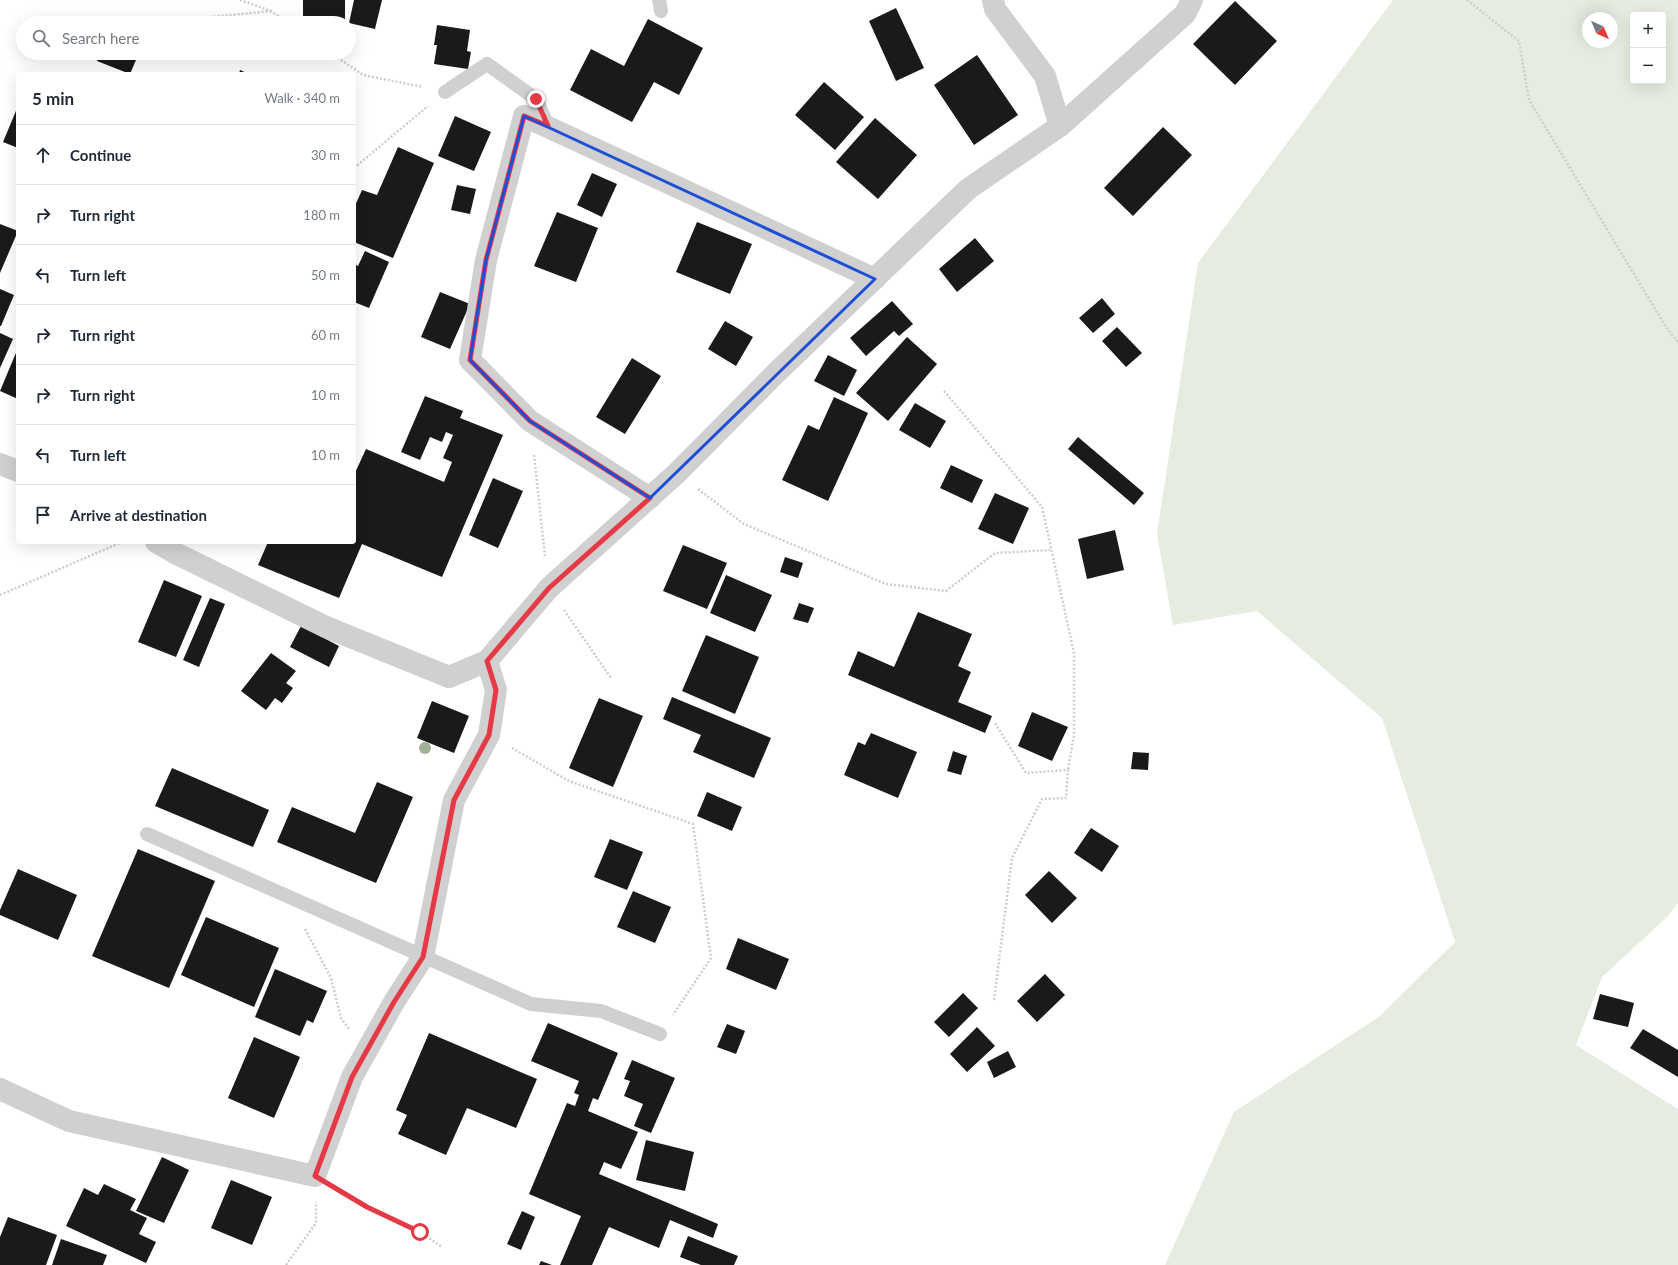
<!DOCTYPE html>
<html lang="en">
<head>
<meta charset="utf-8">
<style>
  :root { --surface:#fff; --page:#f2f2f3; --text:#1f2937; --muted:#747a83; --line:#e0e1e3 }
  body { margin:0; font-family:Lato,sans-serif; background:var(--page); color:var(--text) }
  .controls { position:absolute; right:12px; top:12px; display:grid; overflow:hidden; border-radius:4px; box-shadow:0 4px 16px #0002 }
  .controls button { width:36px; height:36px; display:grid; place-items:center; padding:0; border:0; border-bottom:1px solid var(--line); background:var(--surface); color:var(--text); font:20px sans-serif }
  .compass { position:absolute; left:1582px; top:12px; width:36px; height:36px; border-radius:50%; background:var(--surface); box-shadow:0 4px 16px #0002; rotate:136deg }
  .stop { position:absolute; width:12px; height:12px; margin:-9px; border:3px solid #e63946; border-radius:50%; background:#fff }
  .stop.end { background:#e63946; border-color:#fff; box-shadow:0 1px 4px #0008 }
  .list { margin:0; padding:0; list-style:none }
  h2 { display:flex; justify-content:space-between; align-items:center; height:52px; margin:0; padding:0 16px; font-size:17px }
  h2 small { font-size:13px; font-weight:400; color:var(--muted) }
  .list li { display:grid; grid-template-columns:26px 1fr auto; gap:12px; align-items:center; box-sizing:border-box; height:60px; padding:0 16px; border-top:1px solid var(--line) }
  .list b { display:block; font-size:15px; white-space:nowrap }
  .list em { font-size:13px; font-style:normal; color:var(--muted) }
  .icon { flex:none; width:22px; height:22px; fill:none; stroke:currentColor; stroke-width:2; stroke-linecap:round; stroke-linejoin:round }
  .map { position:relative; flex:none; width:1678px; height:1265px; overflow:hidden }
  .search { position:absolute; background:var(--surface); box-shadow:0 4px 16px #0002; left:16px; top:16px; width:340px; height:44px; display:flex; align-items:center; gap:10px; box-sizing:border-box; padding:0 14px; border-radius:22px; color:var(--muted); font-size:15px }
  .panel { position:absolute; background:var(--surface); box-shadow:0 4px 16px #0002; left:16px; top:72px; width:340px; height:472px; border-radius:4px }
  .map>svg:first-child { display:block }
  .green { fill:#e6ecdf; fill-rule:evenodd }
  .building { fill:#1a1a1a }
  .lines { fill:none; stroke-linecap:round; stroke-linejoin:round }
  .path { stroke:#cdcdcd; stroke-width:2.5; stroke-dasharray:2 2; stroke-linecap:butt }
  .service { stroke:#d0d0d0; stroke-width:14 }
  .minor { stroke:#d0d0d0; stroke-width:22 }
  .tree { fill:#a2b095 }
  .route { stroke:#e63946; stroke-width:5 }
  .marked { fill:none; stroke:#1d4ed8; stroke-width:3; stroke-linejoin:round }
</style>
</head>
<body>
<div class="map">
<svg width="1678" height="1265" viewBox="0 0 1678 1265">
  <rect width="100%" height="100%" fill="#fff"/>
  <path class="green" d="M1393 0H1678V903L1667 917 1602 977 1576 1045 1678 1109V1265H1165L1234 1112 1380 1016 1455 942 1382 718 1257 611 1173 625 1157 534 1198 263ZM1633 15H1663V81H1633ZM1588 18H1612V42H1588Z"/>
  <path class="building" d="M303 0H345V23H303Z
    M354 0H382L375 29 349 23Z
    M1235 1 1277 41 1235 85 1193 44Z
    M896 8 924 68 896 81 869 21Z
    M648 19 703 48 679 95 654 82 632 122 570 90 591 49 624 66Z
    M437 25 470 30 467 51 471 52 468 69 434 64 437 45H434Z
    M101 53H139L130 74 97 61Z
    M977 55 1018 115 974 145 934 85Z
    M240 70 249 74H239Z
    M824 82 864 117 835 150 795 115Z
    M18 106V148L3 142Z
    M455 116 491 132 474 171 438 156Z
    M875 118 917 155 878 199 836 162Z
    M1163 127 1192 155 1133 216 1104 188Z
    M398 147 434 163 393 258 354 242V208L362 190 377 195Z
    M592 173 617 184 602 217 577 205Z
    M457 185 476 189 470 214 451 210Z
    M557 212 598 228 576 282 534 266Z
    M697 222 752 244 730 294 676 272Z
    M0 224 18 231 0 273Z
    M975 238 994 261 957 292 939 269Z
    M365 251 389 262 369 308 354 302V264L358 266Z
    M0 289 14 295 1 326H0Z
    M440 292 470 304 450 349 421 337Z
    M1102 298 1115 314 1093 333 1079 318Z
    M892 301 913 324 899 336 894 331 866 356 850 338Z
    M725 321 753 337 736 366 708 349Z
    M1117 327 1142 353 1126 367 1102 341Z
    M0 333 13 339 0 368Z
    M907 337 937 364 888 421 856 393Z
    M18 348V399L0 391Z
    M828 355 857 370 844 396 814 381Z
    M632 358 661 376 625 434 596 417Z
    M425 396 463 411 460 418 503 435 442 577 362 544 339 598 258 565 268 542H354V475L366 449 444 482 452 462 443 458 453 435 446 432 442 442 430 437 420 460 401 452Z
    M834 397 868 413 828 501 782 480 808 425 819 430Z
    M915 403 946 421 930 448 899 430Z
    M1078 437 1144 493 1134 505 1068 449Z
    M951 465 983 480 972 503 940 488Z
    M493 478 523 491 498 548 469 535Z
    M995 493 1029 508 1013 544 978 529Z
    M1115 530 1124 570 1087 579 1078 539Z
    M683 545 727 563 707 609 663 591Z
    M785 557 803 563 798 578 780 572Z
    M726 575 772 595 755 632 710 613Z
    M164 580 202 596 176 657 138 642Z
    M210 598 225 604 199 667 183 660Z
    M799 603 814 608 808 623 793 619Z
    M918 612 972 634 958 666 971 672 958 702 992 716 985 733 848 675 858 651 894 667Z
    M301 626 339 646 329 667 290 647Z
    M706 635 759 657 735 714 682 691Z
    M271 653 296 671 286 683 293 688 282 703 275 698 266 710 241 691Z
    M672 697 771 738 754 778 693 752 701 735 663 719Z
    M599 698 643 716 613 787 569 768Z
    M432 701 469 716 454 753 417 738Z
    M1032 712 1068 727 1052 761 1018 746Z
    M871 733 917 752 898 798 844 775 858 742 865 745Z
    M953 751 967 756 961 775 947 771Z
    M1133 752 1149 753 1148 770 1131 769Z
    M172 768 269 810 253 847 155 806Z
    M377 782 413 797 376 883 277 842 292 807 355 833Z
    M707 792 742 807 732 831 697 816Z
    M1091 828 1119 846 1102 872 1074 853Z
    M610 839 643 852 627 890 594 877Z
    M138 849 215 881 169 988 92 956Z
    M18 869 77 895 58 940 0 915V910Z
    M1049 871 1077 898 1052 923 1025 895Z
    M633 891 671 907 655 943 617 927Z
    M206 917 279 948 254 1007 181 975Z
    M738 938 789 959 776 990 726 969Z
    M275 969 327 991 313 1023 307 1020 300 1036 255 1017Z
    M1045 974 1065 995 1037 1022 1017 1001Z
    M963 993 978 1008 949 1037 934 1022Z
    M1600 994 1634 1003 1628 1027 1593 1019Z
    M548 1023 618 1053 598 1100 593 1098 588 1111 638 1132 621 1169 604 1162 599 1174 718 1224 713 1238 670 1220 659 1248 609 1227 592 1265H560L581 1216 529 1194 567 1103 575 1106 579 1095 574 1093 579 1081 531 1061Z
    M727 1024 745 1031 736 1054 717 1047Z
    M977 1027 995 1046 967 1072 950 1054Z
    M1643 1029 1678 1050V1077L1630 1048Z
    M429 1033 537 1079 516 1128 467 1108 446 1155 398 1134 407 1115 396 1110Z
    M254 1037 300 1057 274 1118 228 1098Z
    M1008 1051 1016 1067 994 1078 987 1062Z
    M632 1060 675 1078 651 1133 634 1126 643 1104 624 1096 630 1081 624 1079Z
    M646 1140 694 1152 685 1191 636 1180Z
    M162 1157 189 1170 164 1223 136 1211Z
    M231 1180 272 1197 252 1245 211 1228Z
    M104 1184 136 1199 130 1210 147 1218 139 1234 156 1242 146 1263 66 1226 84 1188 98 1195Z
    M522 1211 535 1217 521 1250 507 1244Z
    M8 1217 57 1235 46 1265H0V1237Z
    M688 1236 738 1256 734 1265H701L680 1257Z
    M61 1239 107 1255 103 1265H52Z
    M541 1261 552 1265H539Z"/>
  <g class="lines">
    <path class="path" d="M240 0 271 11 288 23
      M1467 0 1519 41 1529 100 1666 327 1678 342
      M150 23 271 11
      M331 53 363 75 423 87
      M354 168 428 106
      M944 391 1042 507 1074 653V735L1068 770
      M534 455 545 556
      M698 489 744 524 886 584 946 591 995 553 1050 550
      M0 595 122 542
      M564 610 611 678
      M512 748 569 781 693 824 711 958 673 1015
      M305 929 331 978 341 1018 349 1029
      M994 1000 1012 858 1042 799 1066 798 1068 770 1026 773 995 723
      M338 1189 367 1207 420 1232 442 1247
      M286 1265 316 1223V1202"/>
    <path class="service" d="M659 0 661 11
      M445 92 487 64 536 99 548 126
      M147 834 531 1004 601 1011 660 1034"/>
    <path class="minor" d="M993 0 995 9 1045 76 1060 126
      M0 464 18 471
      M650 498 530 421 470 360 486 260 524 116 875 279
      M156 542 175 553 326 627 449 677 487 661 549 588 677 473 775 374 968 189 1060 126 1185 14 1192 0
      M0 1089 69 1121 315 1176 352 1077 394 1002 423 957 454 800 489 735 496 690 487 661"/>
  </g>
  <circle class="tree" cx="425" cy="748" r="6"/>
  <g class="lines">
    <path class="route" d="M420 1232 367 1207 315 1176 352 1077 394 1002 423 957 454 800 489 735 496 690 487 661 549 588 650 498 530 421 470 360 486 260 524 116 548 126 536 99"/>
  </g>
  <path class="marked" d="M524 116 875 279 650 498 530 421 470 360 486 260Z"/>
</svg>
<div class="controls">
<button>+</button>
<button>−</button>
</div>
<svg class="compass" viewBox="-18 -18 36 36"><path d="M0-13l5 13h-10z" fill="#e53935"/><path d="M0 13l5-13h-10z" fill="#747a83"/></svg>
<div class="stop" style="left:420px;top:1232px"></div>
<div class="stop end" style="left:536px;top:99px"></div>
<div class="search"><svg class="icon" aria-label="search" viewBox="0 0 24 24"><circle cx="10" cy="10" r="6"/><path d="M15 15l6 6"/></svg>Search here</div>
<section class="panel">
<h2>5 min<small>Walk · 340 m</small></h2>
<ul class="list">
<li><svg class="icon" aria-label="ahead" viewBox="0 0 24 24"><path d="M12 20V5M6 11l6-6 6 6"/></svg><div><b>Continue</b></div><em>30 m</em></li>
<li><svg class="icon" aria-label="right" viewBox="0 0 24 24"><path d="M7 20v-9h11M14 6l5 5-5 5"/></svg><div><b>Turn right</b></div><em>180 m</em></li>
<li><svg class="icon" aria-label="left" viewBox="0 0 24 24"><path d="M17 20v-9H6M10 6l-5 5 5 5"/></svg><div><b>Turn left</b></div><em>50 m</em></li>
<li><svg class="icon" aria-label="right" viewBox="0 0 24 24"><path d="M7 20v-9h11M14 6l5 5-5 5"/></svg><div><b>Turn right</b></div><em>60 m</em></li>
<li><svg class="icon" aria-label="right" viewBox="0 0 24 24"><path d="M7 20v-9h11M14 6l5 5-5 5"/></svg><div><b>Turn right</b></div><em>10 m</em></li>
<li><svg class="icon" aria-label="left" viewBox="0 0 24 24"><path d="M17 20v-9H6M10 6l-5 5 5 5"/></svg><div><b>Turn left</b></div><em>10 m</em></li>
<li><svg class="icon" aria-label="arrive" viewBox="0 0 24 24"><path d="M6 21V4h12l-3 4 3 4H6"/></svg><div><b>Arrive at destination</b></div></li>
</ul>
</section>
</div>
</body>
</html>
